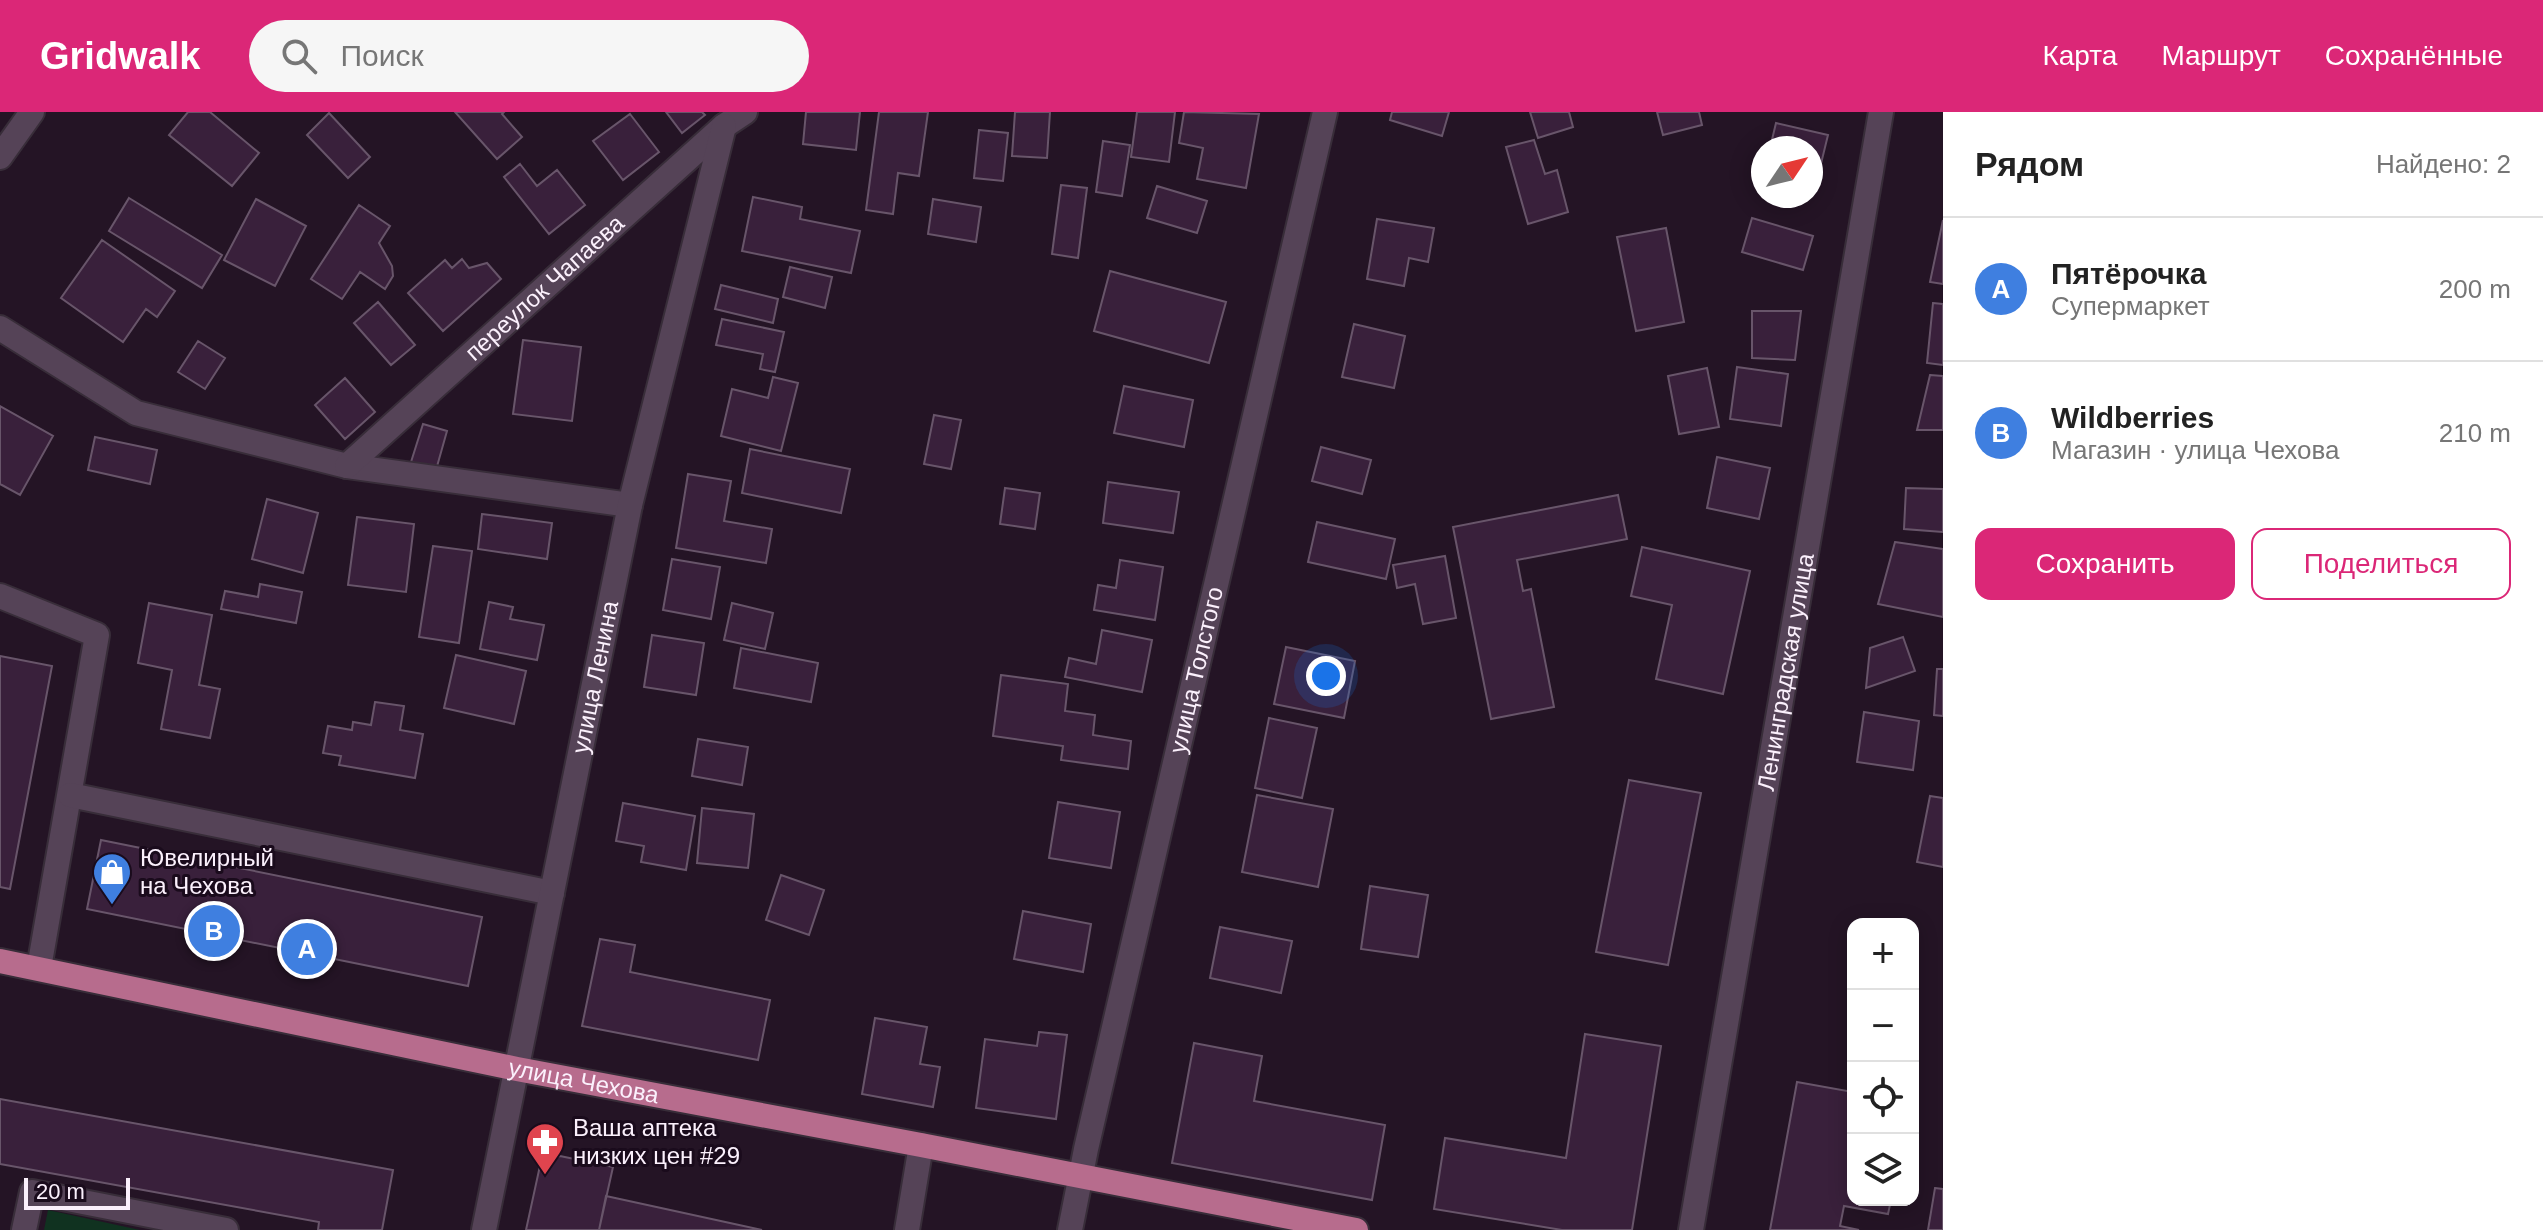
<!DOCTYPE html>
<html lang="ru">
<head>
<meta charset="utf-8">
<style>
  :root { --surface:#fff; --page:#f6f6f6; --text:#222; --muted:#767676; --line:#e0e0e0; --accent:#db2777 }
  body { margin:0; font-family:Arial,sans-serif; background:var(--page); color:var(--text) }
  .controls { position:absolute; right:24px; bottom:24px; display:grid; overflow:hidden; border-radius:16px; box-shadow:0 4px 20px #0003 }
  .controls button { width:72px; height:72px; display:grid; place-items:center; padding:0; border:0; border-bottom:2px solid var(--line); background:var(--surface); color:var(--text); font:40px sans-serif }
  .compass { position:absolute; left:1751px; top:24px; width:72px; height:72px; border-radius:50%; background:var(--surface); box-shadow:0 4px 20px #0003; rotate:55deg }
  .scale { position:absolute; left:24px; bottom:20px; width:106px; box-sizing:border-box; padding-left:8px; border:4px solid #fbf0fc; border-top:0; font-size:22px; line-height:28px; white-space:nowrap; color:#fbf0fc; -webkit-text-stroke:6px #1a0b1c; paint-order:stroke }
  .you { position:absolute; left:1326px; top:564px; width:28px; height:28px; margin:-20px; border:6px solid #fff; border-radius:50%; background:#1a73e8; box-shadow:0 0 0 12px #1a73e833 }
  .badge { display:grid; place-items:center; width:52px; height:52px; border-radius:50%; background:var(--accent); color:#fff; font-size:26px; font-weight:700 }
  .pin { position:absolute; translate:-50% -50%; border:4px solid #fff; box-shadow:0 2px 8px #0006 }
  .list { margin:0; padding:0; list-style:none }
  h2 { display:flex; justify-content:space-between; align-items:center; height:104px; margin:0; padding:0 32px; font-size:34px }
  h2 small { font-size:26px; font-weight:400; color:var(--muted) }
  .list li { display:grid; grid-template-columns:52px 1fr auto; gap:24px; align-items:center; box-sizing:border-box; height:144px; padding:0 32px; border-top:2px solid var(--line) }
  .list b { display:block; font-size:30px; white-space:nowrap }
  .list p { margin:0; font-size:26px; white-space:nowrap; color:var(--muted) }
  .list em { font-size:26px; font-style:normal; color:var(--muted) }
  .actions { display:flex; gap:16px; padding:24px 32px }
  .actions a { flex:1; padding:18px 0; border:2px solid var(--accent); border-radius:16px; text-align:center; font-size:28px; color:var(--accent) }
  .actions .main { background:var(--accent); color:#fff }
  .icon { flex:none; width:44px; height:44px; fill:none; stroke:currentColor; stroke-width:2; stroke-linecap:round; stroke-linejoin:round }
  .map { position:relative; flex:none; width:1943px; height:1118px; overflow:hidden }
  header { display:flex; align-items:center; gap:48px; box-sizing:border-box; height:112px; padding:0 40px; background:var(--accent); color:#fff }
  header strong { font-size:38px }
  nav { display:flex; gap:44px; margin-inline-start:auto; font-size:28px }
  .search { width:560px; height:72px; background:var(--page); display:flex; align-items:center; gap:20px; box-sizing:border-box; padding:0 28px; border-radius:44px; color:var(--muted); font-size:30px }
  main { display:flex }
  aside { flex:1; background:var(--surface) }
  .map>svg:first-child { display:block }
  .green { fill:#103220 }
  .building { fill:#39203b; stroke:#68556a; stroke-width:2 }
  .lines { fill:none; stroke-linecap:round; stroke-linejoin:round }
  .minor-casing { stroke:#382d39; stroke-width:28 }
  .major-casing { stroke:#382d39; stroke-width:28 }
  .minor { stroke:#554357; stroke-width:24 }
  .major { stroke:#b76c8d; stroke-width:24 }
  .labels { text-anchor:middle; stroke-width:6; stroke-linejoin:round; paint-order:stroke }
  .street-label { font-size:24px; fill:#fbf0fc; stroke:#1a0b1c }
  .poi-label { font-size:24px; fill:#fbf0fc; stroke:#1a0b1c; text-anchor:start }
</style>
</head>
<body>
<header>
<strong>Gridwalk</strong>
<div class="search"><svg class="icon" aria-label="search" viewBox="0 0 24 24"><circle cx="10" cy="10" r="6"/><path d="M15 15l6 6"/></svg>Поиск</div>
<nav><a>Карта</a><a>Маршрут</a><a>Сохранённые</a></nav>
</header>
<main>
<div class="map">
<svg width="1943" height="1118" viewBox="0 0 1943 1118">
  <rect width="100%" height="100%" fill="#241425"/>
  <path class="green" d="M48 1098 140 1118H44Z"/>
  <path class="building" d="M188 0H210L259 41 232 74 169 23Z
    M455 0H504L502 2 522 25 497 47Z
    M666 0H702L705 3 682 21Z
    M806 0H860L856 38 803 32Z
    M879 0H928L919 64 898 61 893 102 866 98Z
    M1015 0H1050L1047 46 1012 44Z
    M1137 0H1175L1169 50 1131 45Z
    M1184 0 1259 2 1246 76 1197 67 1203 36 1179 31Z
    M1392 0H1449L1442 24 1390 8Z
    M1530 0H1569L1573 15 1538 26Z
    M1657 0H1699L1702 13 1663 23Z
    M329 1 370 45 348 66 307 23Z
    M630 2 659 40 623 68 593 29Z
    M1776 11 1828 23 1818 64 1811 62V36H1770Z
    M979 18 1008 21 1003 69 974 66Z
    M1534 28 1545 62 1557 58 1568 100 1528 112 1506 35Z
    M1103 29 1130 33 1122 84 1096 80Z
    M520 52 537 74 557 58 585 93 549 122 504 65Z
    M1061 73 1087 76 1078 146 1052 142Z
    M1157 74 1207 89 1197 121 1147 106Z
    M753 85 802 95 800 107 860 119 851 161 742 139Z
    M129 86 222 143 202 176 109 119Z
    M256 87 306 114 275 174 224 148Z
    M933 87 981 95 976 130 928 122Z
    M359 93 390 114 379 131 392 154 393 164 385 177 360 160 342 187 311 167Z
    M1752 106 1813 124 1803 158 1742 140Z
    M1377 107 1434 116 1428 150 1409 146 1404 174 1367 167Z
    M1943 108V172L1930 170Z
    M1666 116 1684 210 1636 219 1617 125Z
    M102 128 175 179 157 205 146 197 123 230 61 186Z
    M462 147 469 156 487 151 501 167 443 219 408 181 445 148 452 156Z
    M790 155 832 165 825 196 783 185Z
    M1110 159 1226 190 1209 251 1094 219Z
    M721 173 778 187 773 211 715 197Z
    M378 190 415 233 391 253 354 211Z
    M1933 191 1943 192V253L1927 251Z
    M1752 199H1801L1795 248 1752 246Z
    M722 207 784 220 775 260 760 257 763 242 716 233Z
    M1354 212 1405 224 1394 276 1342 265Z
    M523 228 581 235 572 309 513 302Z
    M198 229 225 246 205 277 178 260Z
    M1737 255 1788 262 1781 314 1730 307Z
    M1707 256 1719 315 1679 322 1668 264Z
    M1930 263 1943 264V318H1917Z
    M773 265 798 271 781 339 721 324 732 277 768 286Z
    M345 266 375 300 345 327 315 293Z
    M1124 274 1193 288 1184 335 1114 321Z
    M0 294 53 324 20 383 0 372Z
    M934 303 961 308 951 357 924 352Z
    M423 312 447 319 436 358 411 350Z
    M95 325 157 338 150 372 88 358Z
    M1321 335 1371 348 1362 382 1312 369Z
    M750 337 850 357 841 401 742 381Z
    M1717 345 1770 356 1759 407 1707 396Z
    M688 362 731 369 724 409 772 417 766 451 676 436Z
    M1108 370 1179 380 1173 421 1103 411Z
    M1005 376 1040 381 1035 417 1000 412Z
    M1906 376 1943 377V420L1904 417Z
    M1618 383 1627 427 1517 448 1523 479 1531 477 1554 595 1491 607 1453 415Z
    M267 387 318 401 303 461 252 447Z
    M482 402 552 411 547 447 478 437Z
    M357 405 414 412 406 480 348 473Z
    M1317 410 1395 427 1386 467 1308 450Z
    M1895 430 1943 437V505L1878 492Z
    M433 434 472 439 459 531 419 525Z
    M1642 435 1750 459 1723 582 1656 567 1672 493 1631 484Z
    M1445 444 1456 506 1423 512 1415 472 1397 476 1393 453Z
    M672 447 720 455 711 507 663 498Z
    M1120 448 1163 455 1155 508 1094 498 1098 473 1116 476Z
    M260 472 302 480 296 511 221 497 225 479 258 485Z
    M489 490 513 495 510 507 544 513 537 548 480 537Z
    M149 491 212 503 199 573 220 577 210 626 161 617 172 558 138 551Z
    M732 491 773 501 765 537 724 528Z
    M1102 518 1152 528 1142 580 1065 565 1069 546 1096 552Z
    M652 523 704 531 696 583 644 575Z
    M1903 525 1915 559 1866 576 1870 536Z
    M1286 535 1355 549 1344 606 1274 592Z
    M741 536 818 551 811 590 734 576Z
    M456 543 526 559 514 612 444 596Z
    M0 544 52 554 10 777 0 775Z
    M1937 557H1943V604L1934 603Z
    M1001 563 1068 572 1065 599 1095 603 1093 623 1131 629 1128 657 1061 648 1063 634 993 624Z
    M375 590 404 594 400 618 423 622 415 666 339 653 341 644 323 641 328 614 352 618 353 610 371 613Z
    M1864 600 1919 609 1913 658 1857 650Z
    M1269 606 1317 616 1302 686 1255 676Z
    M698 627 748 635 742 673 692 664Z
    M1629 668 1701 681 1668 853 1596 840Z
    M1257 683 1333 697 1318 775 1242 760Z
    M1930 684 1943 686V755L1917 750Z
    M1058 690 1120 700 1111 756 1049 746Z
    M623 691 695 704 686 758 641 750 644 734 616 729Z
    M702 696 754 702 748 756 697 751Z
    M101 728 482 805 468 874 87 797Z
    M781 763 824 778 809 823 766 808Z
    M1370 774 1428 783 1418 845 1361 837Z
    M1023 799 1091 812 1083 860 1014 847Z
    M1220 815 1292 829 1281 881 1210 866Z
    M600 827 635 833 630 860 770 888 758 948 582 914Z
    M875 906 927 915 920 952 940 955 933 995 862 982Z
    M1039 920 1067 923 1056 1007 976 996 985 927 1037 934Z
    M1585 922 1661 934 1632 1118H1562L1434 1097 1445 1026 1566 1046Z
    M1194 931 1262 944 1254 989 1385 1013 1372 1088 1172 1051Z
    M1797 970 1853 980 1849 1019 1853 1020V1088H1891L1888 1102 1844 1094 1840 1114 1859 1118H1770Z
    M0 987 393 1058 382 1118H318L319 1110 0 1052Z
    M560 1044 613 1055 599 1118H526L541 1049Z
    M1935 1076 1943 1077V1118H1928Z
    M606 1084 762 1118H599Z"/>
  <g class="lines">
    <g class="minor-casing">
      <g id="minor">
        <path d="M0 45 32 0"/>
        <path d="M0 216 136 301 347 354 630 393"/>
        <path id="s1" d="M347 354 724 14 745 0"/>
        <path d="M0 484 97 523 39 856"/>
        <path d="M70 683 552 781"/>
        <path d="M24 1118 32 1080 226 1118"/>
        <path id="s2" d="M484 1118 630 393 724 14"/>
        <path d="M907 1118 921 1033"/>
        <path id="s3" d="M1070 1118 1086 1037 1325 0"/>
        <path id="s4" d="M1691 1118 1881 0"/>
      </g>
    </g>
    <g class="major-casing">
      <g id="major">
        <path id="s5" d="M0 849 517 957 921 1033 1356 1118"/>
      </g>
    </g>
    <use href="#minor" class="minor"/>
    <use href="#major" class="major"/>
  </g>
  <defs>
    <g id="shop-pin" transform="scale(2)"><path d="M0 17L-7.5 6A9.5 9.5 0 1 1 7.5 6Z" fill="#3f7fe0" stroke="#1a0b1c"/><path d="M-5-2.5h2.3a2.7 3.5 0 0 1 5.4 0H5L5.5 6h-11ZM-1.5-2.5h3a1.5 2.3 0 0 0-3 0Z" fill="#fff"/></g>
    <g id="pharmacy-pin" transform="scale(2)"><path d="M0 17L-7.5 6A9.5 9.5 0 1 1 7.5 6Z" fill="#e0444e" stroke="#1a0b1c"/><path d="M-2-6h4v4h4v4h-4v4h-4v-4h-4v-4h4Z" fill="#fff"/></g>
  </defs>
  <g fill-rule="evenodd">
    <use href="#shop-pin" x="112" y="760"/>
    <use href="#pharmacy-pin" x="545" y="1030"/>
  </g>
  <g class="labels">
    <g class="street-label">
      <text dy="8" stroke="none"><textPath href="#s1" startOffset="266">переулок Чапаева</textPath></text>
      <text dy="8" stroke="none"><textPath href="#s3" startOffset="574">улица Толстого</textPath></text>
      <text dy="8" stroke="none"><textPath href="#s4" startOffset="566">Ленинградская улица</textPath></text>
      <text dy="8" stroke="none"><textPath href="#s2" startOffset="564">улица Ленина</textPath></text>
      <text dy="8" stroke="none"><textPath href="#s5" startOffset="596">улица Чехова</textPath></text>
    </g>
    <g class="poi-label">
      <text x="140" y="754">Ювелирный<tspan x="140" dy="28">на Чехова</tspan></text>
      <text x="573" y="1024">Ваша аптека<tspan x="573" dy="28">низких цен #29</tspan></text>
    </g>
  </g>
</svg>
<div class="controls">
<button>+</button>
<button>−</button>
<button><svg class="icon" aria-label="locate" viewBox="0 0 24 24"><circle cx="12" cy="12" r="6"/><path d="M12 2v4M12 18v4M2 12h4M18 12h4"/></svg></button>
<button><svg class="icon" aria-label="layers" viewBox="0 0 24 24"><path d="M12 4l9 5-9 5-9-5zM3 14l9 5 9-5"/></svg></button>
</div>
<svg class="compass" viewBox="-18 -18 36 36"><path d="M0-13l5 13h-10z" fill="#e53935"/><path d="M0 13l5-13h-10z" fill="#767676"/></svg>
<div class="scale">20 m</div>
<div class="you"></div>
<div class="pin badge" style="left:307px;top:837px;background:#3f7fe0">A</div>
<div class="pin badge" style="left:214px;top:819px;background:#3f7fe0">B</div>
</div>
<aside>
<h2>Рядом<small>Найдено: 2</small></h2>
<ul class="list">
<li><span class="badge" style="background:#3f7fe0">A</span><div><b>Пятёрочка</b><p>Супермаркет</p></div><em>200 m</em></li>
<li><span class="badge" style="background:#3f7fe0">B</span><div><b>Wildberries</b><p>Магазин · улица Чехова</p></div><em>210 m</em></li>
</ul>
<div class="actions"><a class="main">Сохранить</a><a>Поделиться</a></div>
</aside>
</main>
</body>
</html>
